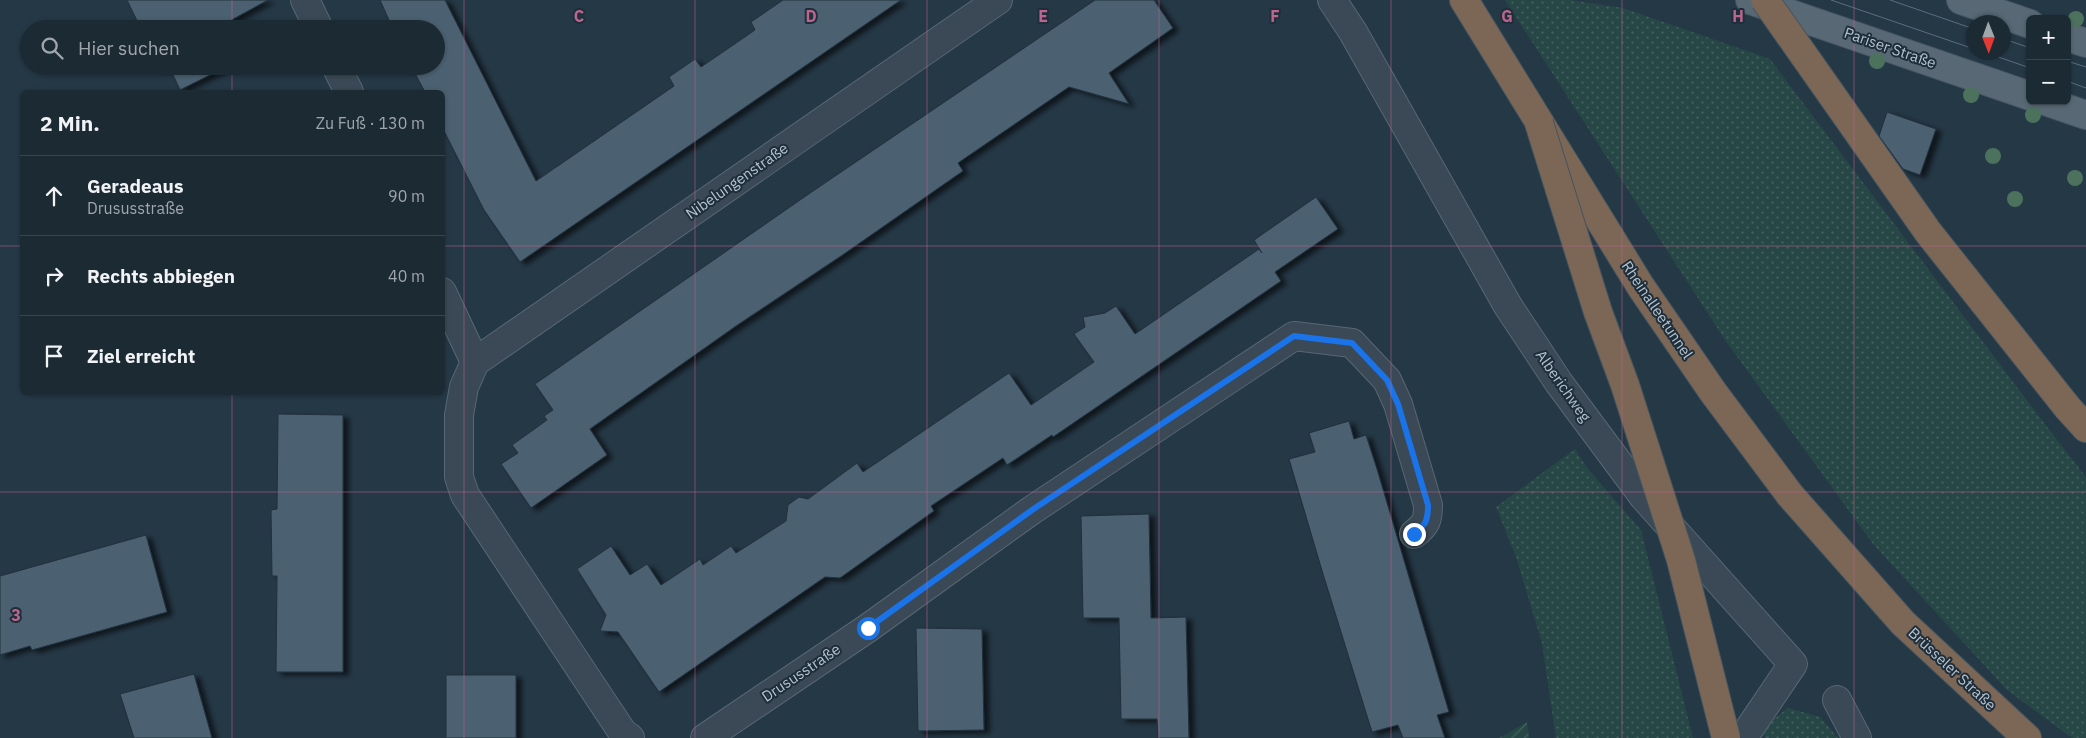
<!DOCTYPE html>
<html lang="de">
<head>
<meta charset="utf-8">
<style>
  :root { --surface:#1c2a34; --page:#293640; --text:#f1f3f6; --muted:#a0a7ac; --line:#3a464f }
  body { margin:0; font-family:"IBM Plex Sans",sans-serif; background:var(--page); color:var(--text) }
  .controls { position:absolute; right:15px; top:15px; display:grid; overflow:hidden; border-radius:8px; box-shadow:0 1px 4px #0004 }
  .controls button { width:45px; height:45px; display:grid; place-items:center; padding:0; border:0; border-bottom:1px solid var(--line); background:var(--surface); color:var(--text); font:25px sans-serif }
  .compass { position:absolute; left:1966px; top:15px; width:45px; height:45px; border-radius:50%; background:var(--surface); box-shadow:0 1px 4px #0004; rotate:179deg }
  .stop { position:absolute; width:15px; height:15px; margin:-11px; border:4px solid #1a73e8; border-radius:50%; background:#fff }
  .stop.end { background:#1a73e8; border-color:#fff; box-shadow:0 1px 5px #0008 }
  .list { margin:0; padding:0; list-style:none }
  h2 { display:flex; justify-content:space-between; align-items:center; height:65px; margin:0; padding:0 20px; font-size:21px }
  h2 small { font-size:16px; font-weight:400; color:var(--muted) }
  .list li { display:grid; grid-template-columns:32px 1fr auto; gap:15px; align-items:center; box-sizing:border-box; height:80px; padding:0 20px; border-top:1px solid var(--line) }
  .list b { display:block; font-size:19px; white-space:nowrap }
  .list p { margin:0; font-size:16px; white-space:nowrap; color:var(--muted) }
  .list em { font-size:16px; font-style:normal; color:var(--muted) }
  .icon { flex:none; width:28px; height:28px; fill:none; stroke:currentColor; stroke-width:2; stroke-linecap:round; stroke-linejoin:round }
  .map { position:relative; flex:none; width:2086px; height:738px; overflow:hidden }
  .search { position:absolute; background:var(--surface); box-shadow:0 1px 4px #0004; left:20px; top:20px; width:425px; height:55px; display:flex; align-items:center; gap:12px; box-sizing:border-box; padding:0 18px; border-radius:28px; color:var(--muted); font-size:19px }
  .panel { position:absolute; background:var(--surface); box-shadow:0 1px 4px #0004; left:20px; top:90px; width:425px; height:305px; border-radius:8px }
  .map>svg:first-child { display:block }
  .grass { fill:url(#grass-dots) }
  .garden { fill:url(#garden-furrows) }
  .building { fill:#4b606f; stroke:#20303d; filter:url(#shadow) }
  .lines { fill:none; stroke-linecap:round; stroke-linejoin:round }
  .minor-casing { stroke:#586773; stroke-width:30 }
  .major-casing { stroke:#465562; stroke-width:30 }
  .highway-casing { stroke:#445460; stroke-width:30 }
  .minor { stroke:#3a4955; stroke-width:28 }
  .major { stroke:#586975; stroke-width:28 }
  .highway { stroke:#7c6756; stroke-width:28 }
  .tram { stroke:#5b6e7d; stroke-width:1 }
  .highway-bridge-casing { stroke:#445460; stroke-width:30; stroke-linecap:butt }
  .highway-bridge { stroke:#7c6756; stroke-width:28 }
  .tree { fill:#4c725d }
  .route { stroke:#1a73e8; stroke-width:6 }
  .grid { fill:none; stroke:#bd658f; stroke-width:1; stroke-opacity:0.55 }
  .labels { text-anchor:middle; stroke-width:4; stroke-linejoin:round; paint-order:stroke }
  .street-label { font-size:15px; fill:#b7c4cf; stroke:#1e2e3b }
  .grid-label { font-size:16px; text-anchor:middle; font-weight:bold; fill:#bd658f; stroke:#1e2e3b; stroke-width:4; stroke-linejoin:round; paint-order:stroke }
</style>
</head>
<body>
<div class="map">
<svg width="2086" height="738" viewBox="0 0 2086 738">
  <defs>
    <pattern id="grass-dots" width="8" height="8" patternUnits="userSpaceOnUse" patternTransform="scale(1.25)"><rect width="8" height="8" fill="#274746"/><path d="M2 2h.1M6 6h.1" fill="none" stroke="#446060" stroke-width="1.8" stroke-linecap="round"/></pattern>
    <pattern id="garden-furrows" width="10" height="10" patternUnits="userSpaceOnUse" patternTransform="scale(1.25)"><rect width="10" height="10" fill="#274746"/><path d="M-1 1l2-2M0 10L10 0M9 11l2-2" fill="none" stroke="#446060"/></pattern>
    <filter id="shadow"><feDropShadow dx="5.5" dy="3" stdDeviation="2.5" flood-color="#0009"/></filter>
  </defs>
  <rect width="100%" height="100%" fill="#253846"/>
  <path class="grass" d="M1505 0H1570L1623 8 1770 59 2044 423 2086 477V738H2072L2007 690 1873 544 1725 340Z
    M1575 449 1587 468 1641 530 1693 738H1556L1542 643 1516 557 1496 507Z
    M1788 708 1820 717 1838 738H1765L1763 727Z"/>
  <path class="garden" d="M1527 722 1529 738H1499Z"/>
  <path class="building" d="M127 0H268L228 22 232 29H141Z
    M380 0H445L536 181 674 86 669 77 695 59 701 67 755 30 751 22 783 0H901L520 262 484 210 442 127V92H425L411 66H436V29H393Z
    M1095 0H1154L1173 28 1109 73 1129 104 1069 87 958 163 963 171 844 254 736 326 590 429 607 455 531 508 501 464 518 453 512 445 547 420 544 416 553 410 535 384 813 191Z
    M160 66H228L180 90 169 66 161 70Z
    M1887 112 1936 129 1920 175 1903 169 1879 136Z
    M1316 197 1338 229 1275 272 1281 281 1053 437 1052 435 1007 465 1003 458 931 506 934 511 840 578 825 577 659 692 618 632 600 631 606 615 577 569 611 546 630 575 647 564 661 585 700 559 703 565 731 546 736 553 786 521 788 505 799 497 808 499 857 463 863 472 1009 373 1031 405 1094 362 1074 334 1085 327 1083 317 1105 313 1116 306 1135 334 1259 249 1262 253 1254 240Z
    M278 414 343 415V672H276L277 576H272L271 510 277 509Z
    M1349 421 1354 439 1366 435 1377 469 1449 712 1437 715 1445 738H1403L1398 725 1372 732 1323 574 1289 459 1315 452 1309 433Z
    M1149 514 1151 618 1186 617 1189 738H1158L1157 719H1121L1119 618H1083L1081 516Z
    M146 535 167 612 32 650 30 646 0 655V576Z
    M916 628 982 629 984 730 918 731Z
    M194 674 212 738H134L120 694Z
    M446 675H516V738H446Z"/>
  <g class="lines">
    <g class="minor-casing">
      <path id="minor" d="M305 0 319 29
        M1332 0 1353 32 1508 306 1559 383 1643 496 1793 664 1743 738
        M336 66 349 92
        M442 292 475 362 464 387 459 415V477L465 495 623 733 630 738
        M475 362 998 0
        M1837 700 1857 738
        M705 738 868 628 1032 510 1294 336 1352 343 1387 380 1398 404 1428 505C1428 520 1426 525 1414 534"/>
    </g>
    <g class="major-casing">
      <path id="major" d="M1750 0 2030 96
        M1961 0 2030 24
        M2067 37 2086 43
        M2045 101 2086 115"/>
    </g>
    <g class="highway-casing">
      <path id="highway" d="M1464 0 1641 287 1713 392 1790 495 1903 623 2027 738
        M2067 407 2086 428"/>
    </g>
    <use href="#minor" class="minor"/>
    <use href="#major" class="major"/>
    <use href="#highway" class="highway"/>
    <path class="tram" d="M1831 0 1974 49
      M1890 0 1974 29
      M2004 39 2030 48
      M1984 52 2030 68
      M2067 61 2086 67
      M2067 81 2086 88"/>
    <g class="highway-bridge-casing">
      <path id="highway-bridge" d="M1765 0 1928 232 2067 407
        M1539 123 1598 312 1625 385 1681 560 1726 738"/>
    </g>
    <use href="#highway-bridge" class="highway-bridge"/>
  </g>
  <g class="tree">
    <circle cx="2076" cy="19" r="8"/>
    <circle cx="1877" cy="61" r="8"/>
    <circle cx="1971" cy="95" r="8"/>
    <circle cx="2033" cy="115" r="8"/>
    <circle cx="1993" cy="156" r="8"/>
    <circle cx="2075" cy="178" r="8"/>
    <circle cx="2015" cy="199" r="8"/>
  </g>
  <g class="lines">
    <path class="route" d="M868 628 1032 510 1294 336 1352 343 1387 380 1398 404 1428 505C1428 520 1426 525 1414 534"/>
  </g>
  <path class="grid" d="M232 0V29M464 0V738M695 0V738M927 0V738M1159 0V738M1391 0V738M1622 0V738M1854 0V738M232 66V92M0 246H22M442 246H2086M232 392V738M0 492H2086"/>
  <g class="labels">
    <g class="street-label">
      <text transform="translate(1890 48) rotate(19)" y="5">Pariser Straße</text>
      <text transform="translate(737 181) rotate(-35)" y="5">Nibelungenstraße</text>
      <text transform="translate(1657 310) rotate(56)" y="5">Rheinalleetunnel</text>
      <text transform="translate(1563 386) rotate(55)" y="5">Alberichweg</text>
      <text transform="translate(1952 669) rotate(43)" y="5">Brüsseler Straße</text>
      <text transform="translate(801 673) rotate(-34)" y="5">Drususstraße</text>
    </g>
  </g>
  <g class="grid-label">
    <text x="579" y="22">C</text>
    <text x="811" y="22">D</text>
    <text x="1043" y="22">E</text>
    <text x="1275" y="22">F</text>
    <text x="1507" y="22">G</text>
    <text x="1738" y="22">H</text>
    <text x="16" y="621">3</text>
  </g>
</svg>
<div class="controls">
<button>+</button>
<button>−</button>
</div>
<svg class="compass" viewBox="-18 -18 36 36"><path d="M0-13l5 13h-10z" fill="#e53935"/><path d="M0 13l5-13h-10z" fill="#a0a7ac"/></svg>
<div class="stop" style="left:868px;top:628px"></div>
<div class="stop end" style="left:1414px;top:534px"></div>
<div class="search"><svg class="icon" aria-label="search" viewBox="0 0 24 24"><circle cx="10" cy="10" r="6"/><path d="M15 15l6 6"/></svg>Hier suchen</div>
<section class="panel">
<h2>2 Min.<small>Zu Fuß · 130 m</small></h2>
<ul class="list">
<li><svg class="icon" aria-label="ahead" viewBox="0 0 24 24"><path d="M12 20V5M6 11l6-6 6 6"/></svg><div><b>Geradeaus</b><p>Drususstraße</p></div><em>90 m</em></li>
<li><svg class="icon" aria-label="right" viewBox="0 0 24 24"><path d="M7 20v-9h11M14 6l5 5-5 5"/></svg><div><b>Rechts abbiegen</b></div><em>40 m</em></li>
<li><svg class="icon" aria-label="arrive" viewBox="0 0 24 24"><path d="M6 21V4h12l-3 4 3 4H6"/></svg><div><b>Ziel erreicht</b></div></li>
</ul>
</section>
</div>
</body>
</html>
